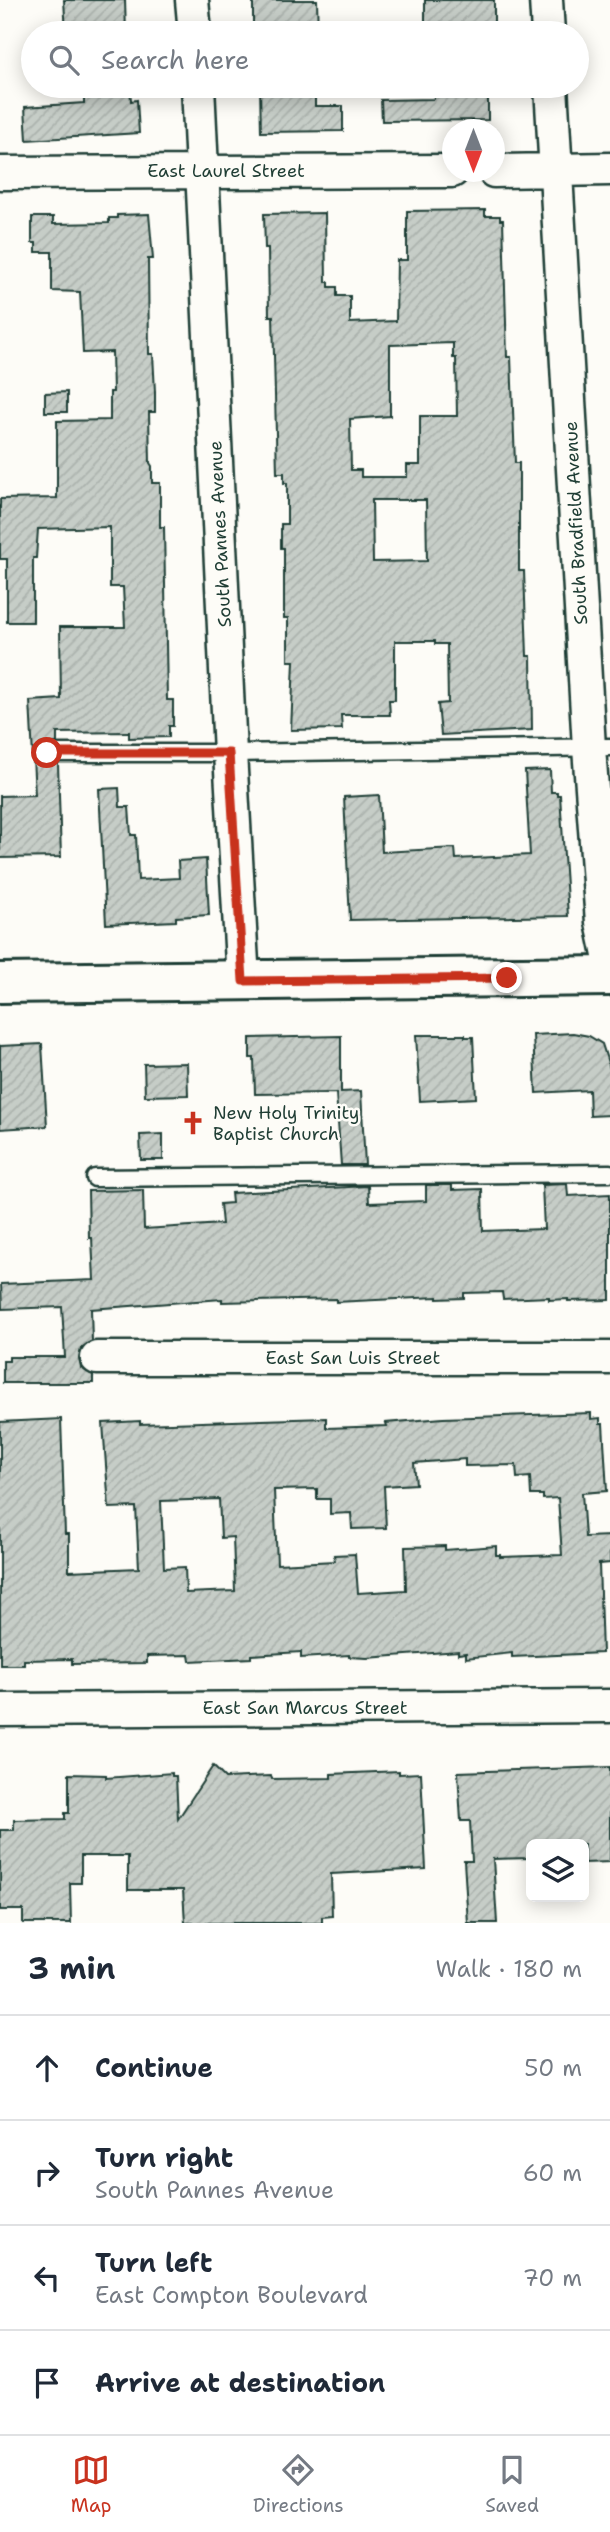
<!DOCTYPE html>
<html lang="en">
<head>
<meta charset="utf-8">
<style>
  :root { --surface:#fff; --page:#f2f2f3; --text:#1f2937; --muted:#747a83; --line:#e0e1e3; --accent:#c8321e }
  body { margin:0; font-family:"Shantell Sans",sans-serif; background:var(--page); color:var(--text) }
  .controls { position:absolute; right:21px; bottom:21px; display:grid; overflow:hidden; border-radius:10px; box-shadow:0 4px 18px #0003 }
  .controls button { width:63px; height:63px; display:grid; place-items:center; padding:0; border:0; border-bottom:2px solid var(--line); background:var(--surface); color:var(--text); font:35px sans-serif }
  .compass { position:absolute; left:442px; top:119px; width:63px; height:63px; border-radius:50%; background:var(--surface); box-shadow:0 4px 18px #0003; rotate:180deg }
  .stop { position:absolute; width:21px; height:21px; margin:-16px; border:5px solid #c8321e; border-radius:50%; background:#fff }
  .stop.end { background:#c8321e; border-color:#fff; box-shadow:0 2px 7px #0008 }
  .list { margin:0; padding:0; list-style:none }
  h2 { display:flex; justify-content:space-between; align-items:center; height:91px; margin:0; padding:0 28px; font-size:30px }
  h2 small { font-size:23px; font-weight:400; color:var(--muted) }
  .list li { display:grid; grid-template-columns:46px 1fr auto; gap:21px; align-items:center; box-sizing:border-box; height:105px; padding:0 28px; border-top:2px solid var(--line) }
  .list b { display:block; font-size:26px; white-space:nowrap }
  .list p { margin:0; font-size:23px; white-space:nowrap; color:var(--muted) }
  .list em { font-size:23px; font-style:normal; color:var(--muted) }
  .icon { flex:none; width:38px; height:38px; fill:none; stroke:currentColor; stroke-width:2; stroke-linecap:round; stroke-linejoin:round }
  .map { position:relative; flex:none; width:610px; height:1923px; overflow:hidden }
  .search { position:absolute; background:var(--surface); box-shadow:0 4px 18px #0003; left:21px; right:21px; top:21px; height:77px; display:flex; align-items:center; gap:18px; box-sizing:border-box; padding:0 24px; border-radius:38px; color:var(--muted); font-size:26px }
  .sheet { height:511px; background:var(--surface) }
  nav { display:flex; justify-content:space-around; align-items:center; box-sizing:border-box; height:98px; border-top:2px solid var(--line); background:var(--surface); font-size:19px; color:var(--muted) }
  nav a { display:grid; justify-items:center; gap:4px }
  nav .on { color:var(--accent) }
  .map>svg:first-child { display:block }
  .building { fill:url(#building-hatch); stroke:#1f3d34; stroke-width:2; fill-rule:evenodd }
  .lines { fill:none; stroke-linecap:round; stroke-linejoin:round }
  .lane-casing { stroke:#1f3d34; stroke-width:21 }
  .street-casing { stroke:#1f3d34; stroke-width:37 }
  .secondary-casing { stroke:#1f3d34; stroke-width:44 }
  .lane { stroke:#fdfcf7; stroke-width:16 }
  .street { stroke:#fdfcf7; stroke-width:32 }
  .secondary { stroke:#fdfcf7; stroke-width:38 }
  .route { stroke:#c8321e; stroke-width:9 }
  .labels { text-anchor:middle; stroke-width:5; stroke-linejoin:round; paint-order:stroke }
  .street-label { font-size:18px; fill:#1f3d34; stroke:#fdfcf7 }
  .poi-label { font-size:18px; fill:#1f3d34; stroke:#fdfcf7; text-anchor:start }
</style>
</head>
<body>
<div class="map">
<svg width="610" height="1923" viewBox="0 0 610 1923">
  <defs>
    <pattern id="building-hatch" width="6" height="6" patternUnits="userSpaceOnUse" patternTransform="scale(1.75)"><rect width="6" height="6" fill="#c6cdc7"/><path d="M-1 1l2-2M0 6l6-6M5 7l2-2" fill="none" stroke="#aab1ac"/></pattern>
  </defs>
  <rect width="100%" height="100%" fill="#fdfcf7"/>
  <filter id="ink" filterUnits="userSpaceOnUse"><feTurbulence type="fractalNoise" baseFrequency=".0143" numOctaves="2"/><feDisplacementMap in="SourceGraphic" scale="14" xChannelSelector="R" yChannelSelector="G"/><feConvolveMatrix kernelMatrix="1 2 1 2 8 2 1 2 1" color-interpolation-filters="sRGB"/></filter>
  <g filter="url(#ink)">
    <path class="building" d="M64 0H125L126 33H66Z
      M253 0H317L318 33H253Z
      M425 0H494V33H425Z
      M95 86H130L131 101 137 100 139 133 27 140 25 107 84 103V92L96 91Z
      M434 86H488V120L382 121 381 100 434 99Z
      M260 87H290V90L315 91V106H343V131L261 132Z
      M485 210V216H500V220H503L507 357H511L515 463H519V571H524L527 656H531L532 730 441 735 438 704 448 703 447 644H435V641H395V700H389L390 715H341L342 729 291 730 294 661H288V618H284V548H281V524H287V483H284V473H277L273 316H269L268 248H265L264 214 325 213 326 282H329V287H337V296H350V323L396 321 397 260H407V211ZM453 343V358H456L457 416H420V465H407V477H361V470H351L350 419 390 416V345ZM372 500H426L427 561 373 562Z
      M149 214 153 259H148L149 354H153L155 392V412H149L150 463 152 466V483H160V527H164L167 700H173V726H169V737L129 738V732L57 733V743L41 744 37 752 38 759 46 763 58 764 61 857 0 858V796L35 795 30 701 61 699 60 627H125L123 587H110V527L38 529 36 558H33V622H7V559H0V499L57 498V421L110 420V392H113L112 352 83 353 80 292 52 291V252H36V243H32V217H53V224L109 223V218H117V215Z
      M67 392V412H45V393Z
      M550 770 551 792H557V795H560L568 916 350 920 344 797 379 795 382 852 455 848 456 859 530 855 525 771Z
      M119 788 120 807H129L131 835H136L138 880 179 878 178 861 206 859 209 915 176 917V921L106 924 99 789Z
      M573 1033 589 1036 602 1044 610 1069V1115L590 1116 589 1090 536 1093 533 1035Z
      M416 1035H465V1037H473L476 1098 420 1101Z
      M341 1036V1092L361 1091 365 1165H341L336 1093 255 1094 254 1058H250V1038Z
      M42 1044 47 1126 0 1129V1046Z
      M187 1063 188 1095 145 1096 144 1064Z
      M163 1134V1160H141L140 1135Z
      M567 1184 568 1196 610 1194V1300L568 1301V1299L549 1300V1297L503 1299 502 1292 464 1293V1298L437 1299V1297L336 1302V1299L222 1302V1299L91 1309 92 1341 81 1348 79 1359 81 1368 93 1375V1383H3V1361H9V1357H65L62 1307 2 1309 1 1284 94 1280 92 1238H89L88 1191 143 1190 144 1229 222 1224 220 1204 232 1203 231 1193 368 1186 369 1203 426 1201V1185H452V1190L482 1189 483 1231 544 1229 542 1185Z
      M591 1413V1419L600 1418V1424H603L607 1491 582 1493 585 1537 610 1536V1563L599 1564 602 1653 512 1657V1653L466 1658V1653L458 1654V1651L367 1658 349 1657V1655L301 1658V1652L251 1655V1658L190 1661 189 1655 147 1656V1663L72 1664V1659L24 1660V1665H0V1422L61 1419 65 1534H69V1571L139 1568 136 1507 109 1508 103 1423 140 1421V1424L326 1418V1428L387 1426 386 1423 443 1418ZM465 1459V1466L516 1465 517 1478 530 1477 531 1495H543V1499L558 1498 562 1555 500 1557V1555H496V1546L445 1550V1546L405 1547 406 1590 358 1593 355 1554 334 1555 335 1561 277 1564 274 1490 317 1489V1499H330V1514L351 1513 352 1529 386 1528 384 1486 416 1484 414 1463ZM219 1499 221 1538 233 1537 235 1591 186 1593 185 1567 164 1568 161 1501Z
      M213 1766 225 1778 271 1776 272 1779 331 1778V1774L399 1771V1774L421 1773 426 1869 331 1874 332 1916 322 1917V1923H185L183 1890H128V1856H81V1883H70L71 1923H23V1910H0V1830H14V1820L65 1819V1813H69V1774L106 1775V1778L172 1773V1776H176L178 1819Z
      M610 1767V1862L584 1863V1844H531V1858L493 1859 497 1923H468L464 1861H472L470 1821H461L458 1772Z"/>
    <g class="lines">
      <g class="lane-casing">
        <path id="lane" d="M47 753H230L610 747
          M95 1178 610 1173"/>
      </g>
      <g class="street-casing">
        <path id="street" d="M192 0 195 33
          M546 0 548 33
          M198 86 230 753 243 981
          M551 86 589 748 602 922 610 960
          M494 171 610 169
          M0 173 452 171
          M97 1358H610
          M0 1710 610 1706"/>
      </g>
      <g class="secondary-casing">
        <path id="secondary" d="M0 983 610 976"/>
      </g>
      <use href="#lane" class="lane"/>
      <use href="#street" class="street"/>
      <use href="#secondary" class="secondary"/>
    </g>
  </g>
  <g class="lines" filter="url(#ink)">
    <path class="route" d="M47 753H229L243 981 507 978"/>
  </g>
  <defs>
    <g id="church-bare" transform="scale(1.89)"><path d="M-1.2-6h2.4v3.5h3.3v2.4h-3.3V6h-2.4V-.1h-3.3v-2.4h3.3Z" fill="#c8321e" stroke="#fdfcf7" stroke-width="2.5" paint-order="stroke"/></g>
  </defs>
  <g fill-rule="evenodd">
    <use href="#church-bare" x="193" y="1123"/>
  </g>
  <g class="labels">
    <g class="street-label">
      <text x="226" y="177">East Laurel Street</text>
      <text transform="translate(576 523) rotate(-93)" y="6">South Bradfield Avenue</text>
      <text transform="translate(220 534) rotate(-93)" y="6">South Pannes Avenue</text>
      <text x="353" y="1364">East San Luis Street</text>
      <text x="305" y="1714">East San Marcus Street</text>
    </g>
    <g class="poi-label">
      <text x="213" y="1119">New Holy Trinity<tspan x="213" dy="21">Baptist Church</tspan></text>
    </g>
  </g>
</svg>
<div class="controls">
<button><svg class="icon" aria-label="layers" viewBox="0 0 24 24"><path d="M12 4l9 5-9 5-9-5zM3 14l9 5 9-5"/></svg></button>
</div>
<svg class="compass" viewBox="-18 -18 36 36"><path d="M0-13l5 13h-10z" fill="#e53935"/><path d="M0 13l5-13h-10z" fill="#747a83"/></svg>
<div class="stop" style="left:47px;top:753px"></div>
<div class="stop end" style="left:507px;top:978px"></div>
<div class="search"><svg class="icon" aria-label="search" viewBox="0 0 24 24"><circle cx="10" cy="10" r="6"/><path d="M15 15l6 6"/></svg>Search here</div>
</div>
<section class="sheet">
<h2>3 min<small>Walk · 180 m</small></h2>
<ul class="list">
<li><svg class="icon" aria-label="ahead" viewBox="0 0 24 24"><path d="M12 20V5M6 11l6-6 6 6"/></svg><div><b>Continue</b></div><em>50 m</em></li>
<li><svg class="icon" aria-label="right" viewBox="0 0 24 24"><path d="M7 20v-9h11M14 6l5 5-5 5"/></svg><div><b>Turn right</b><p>South Pannes Avenue</p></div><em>60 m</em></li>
<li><svg class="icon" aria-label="left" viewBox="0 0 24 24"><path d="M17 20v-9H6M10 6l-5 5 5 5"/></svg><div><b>Turn left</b><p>East Compton Boulevard</p></div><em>70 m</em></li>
<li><svg class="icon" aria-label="arrive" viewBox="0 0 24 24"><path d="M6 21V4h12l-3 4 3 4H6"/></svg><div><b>Arrive at destination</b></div></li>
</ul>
</section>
<nav>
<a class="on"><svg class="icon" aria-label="map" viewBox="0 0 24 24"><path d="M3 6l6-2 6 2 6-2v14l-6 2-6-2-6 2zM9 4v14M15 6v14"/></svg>Map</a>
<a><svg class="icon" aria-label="directions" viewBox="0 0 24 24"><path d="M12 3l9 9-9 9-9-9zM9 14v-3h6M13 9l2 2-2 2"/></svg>Directions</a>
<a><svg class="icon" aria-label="saved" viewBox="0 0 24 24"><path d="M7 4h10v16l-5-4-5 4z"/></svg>Saved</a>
</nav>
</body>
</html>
